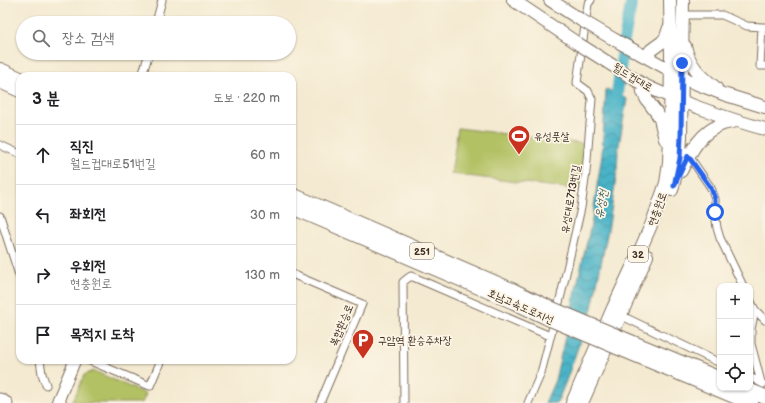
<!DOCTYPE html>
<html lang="ko">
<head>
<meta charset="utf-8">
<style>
  :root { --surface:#fff; --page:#f6f6f6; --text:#202124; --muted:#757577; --line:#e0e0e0 }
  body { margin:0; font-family:"Balsamiq Sans","Poor Story",sans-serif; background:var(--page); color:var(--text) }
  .controls { position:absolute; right:12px; bottom:12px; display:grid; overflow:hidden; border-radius:8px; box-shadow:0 1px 3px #0004 }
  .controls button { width:36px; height:36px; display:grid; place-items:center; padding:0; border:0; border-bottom:1px solid var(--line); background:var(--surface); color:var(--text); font:20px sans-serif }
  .stop { position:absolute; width:12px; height:12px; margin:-9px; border:3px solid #2563eb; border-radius:50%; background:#fff }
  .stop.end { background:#2563eb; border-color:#fff; box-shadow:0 1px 4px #0008 }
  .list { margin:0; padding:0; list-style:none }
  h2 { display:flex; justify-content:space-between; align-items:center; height:52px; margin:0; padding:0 16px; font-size:17px }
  h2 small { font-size:13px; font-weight:400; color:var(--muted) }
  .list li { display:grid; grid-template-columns:26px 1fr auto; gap:12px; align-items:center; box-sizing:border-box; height:60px; padding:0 16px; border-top:1px solid var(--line) }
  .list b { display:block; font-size:15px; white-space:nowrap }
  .list p { margin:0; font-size:13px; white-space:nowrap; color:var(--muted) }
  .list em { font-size:13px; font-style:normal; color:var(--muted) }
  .icon { flex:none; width:22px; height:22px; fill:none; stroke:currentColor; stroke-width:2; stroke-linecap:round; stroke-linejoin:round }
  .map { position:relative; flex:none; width:765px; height:403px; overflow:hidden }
  .search { position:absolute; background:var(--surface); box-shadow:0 1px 3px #0004; left:16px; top:16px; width:280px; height:44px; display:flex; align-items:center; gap:10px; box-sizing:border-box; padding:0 14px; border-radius:22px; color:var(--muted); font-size:15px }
  .panel { position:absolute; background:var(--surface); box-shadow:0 1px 3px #0004; left:16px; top:72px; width:280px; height:292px; border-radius:12px }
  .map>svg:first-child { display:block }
  .park { fill:#b2c164; stroke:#767641 }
  .water { fill:url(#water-waves); stroke:#426e72 }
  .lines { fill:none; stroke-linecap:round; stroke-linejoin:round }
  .river { stroke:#49b3c7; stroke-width:12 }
  .street-casing { stroke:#7c6d5d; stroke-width:9 }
  .secondary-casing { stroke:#7c6d5d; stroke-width:13 }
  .primary-casing { stroke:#7c6d5d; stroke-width:14 }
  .highway-casing { stroke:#7c6d5d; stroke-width:16 }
  .street { stroke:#fff; stroke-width:7 }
  .secondary { stroke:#fff; stroke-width:11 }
  .primary { stroke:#fff; stroke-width:12 }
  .highway { stroke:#fff; stroke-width:14 }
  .primary-bridge-casing { stroke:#7c6d5d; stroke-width:14; stroke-linecap:butt }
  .highway-bridge-casing { stroke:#7c6d5d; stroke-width:16; stroke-linecap:butt }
  .primary-bridge { stroke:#fff; stroke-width:12 }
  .highway-bridge { stroke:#fff; stroke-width:14 }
  .route { stroke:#2563eb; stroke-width:5 }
  .labels { text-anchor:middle; stroke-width:3.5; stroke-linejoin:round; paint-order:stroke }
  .shield { fill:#fcf5e5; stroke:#75675a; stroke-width:1 }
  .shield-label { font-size:10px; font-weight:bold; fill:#3b2a1e }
  .street-label { font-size:11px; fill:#3b2a1e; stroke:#fcf5e5 }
  .poi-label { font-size:11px; fill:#3b2a1e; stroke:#fcf5e5; text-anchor:start }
  .water-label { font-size:12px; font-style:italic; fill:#405a59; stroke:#fcf5e5 }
</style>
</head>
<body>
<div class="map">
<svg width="765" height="403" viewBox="0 0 765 403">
  <defs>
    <pattern id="water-waves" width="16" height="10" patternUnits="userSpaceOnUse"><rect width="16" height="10" fill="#49b3c7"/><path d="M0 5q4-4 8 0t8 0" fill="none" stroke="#3e92a1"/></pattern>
  </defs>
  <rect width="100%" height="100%" fill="#fcf5e5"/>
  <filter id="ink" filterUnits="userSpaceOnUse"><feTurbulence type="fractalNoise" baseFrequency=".025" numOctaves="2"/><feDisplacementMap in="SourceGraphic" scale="8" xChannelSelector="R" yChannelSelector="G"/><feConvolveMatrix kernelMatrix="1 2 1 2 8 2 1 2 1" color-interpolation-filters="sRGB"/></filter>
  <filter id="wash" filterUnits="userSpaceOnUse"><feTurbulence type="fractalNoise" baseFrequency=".012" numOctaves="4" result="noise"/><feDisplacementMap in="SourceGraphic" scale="16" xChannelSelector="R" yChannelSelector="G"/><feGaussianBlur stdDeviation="0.9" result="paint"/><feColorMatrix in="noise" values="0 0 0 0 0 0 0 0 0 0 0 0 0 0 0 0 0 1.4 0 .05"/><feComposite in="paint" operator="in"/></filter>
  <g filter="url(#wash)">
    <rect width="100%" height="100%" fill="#f4ead1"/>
    <path class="park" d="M458 128 586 144 581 190 451 174Z
      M94 371 146 394 142 403H72L84 375Z"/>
    <path class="water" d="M606 89 627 99 618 151 617 171 609 225 592 308 566 381 557 403H545L555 380 592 220 602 154Z"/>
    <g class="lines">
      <path class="river" d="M615 109 624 40 632 0"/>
    </g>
  </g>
  <g filter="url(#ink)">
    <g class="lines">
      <g class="street-casing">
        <path id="street" d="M683 15H722L747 26 762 27
          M156 23 162 0
          M765 27H762L760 66H765
          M142 76 149 53
          M0 145 20 154
          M689 156 711 188 715 199V212L717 228 720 238 743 286
          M0 216 20 278
          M292 274 362 304 320 403
          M750 300 755 310 765 320
          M755 310 751 329V344L761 382
          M620 315 720 363
          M40 360 42 374 46 385
          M88 360 150 386 161 360
          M750 377 763 384
          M404 403 403 282 408 278 411 276 550 336
          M528 403 541 373 561 295 581 208 586 172 592 99 588 91 577 83 588 4 591 0"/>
      </g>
      <g class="secondary-casing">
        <path id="secondary" d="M0 399 7 403
          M57 403 75 360"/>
      </g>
      <g class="primary-casing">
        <path id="primary" d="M513 0 577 43
          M550 0 581 20
          M615 40 692 82 723 94 765 107
          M685 46C690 67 700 75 716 88
          M646 57 651 50 662 42 666 37 669 28
          M642 84C660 93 678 100 697 107 719 115 742 123 765 129
          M642 84 643 92 647 100 656 112 660 119 665 139
          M681 171C691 151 701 131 723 124 727 123 731 122 736 121
          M672 190 680 158 681 136 683 0
          M59 399 60 403
          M572 403 613 308 641 248 652 223 666 183 669 163 670 134 671 56 670 0
          M582 403 647 256"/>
      </g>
      <g class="highway-casing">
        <path id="highway" d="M0 70 20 79
          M0 81 20 90
          M292 195 514 291 552 309
          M292 207 514 302 548 318
          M621 338 720 379
          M617 347 751 403
          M743 388 765 397"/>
      </g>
      <use href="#street" class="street"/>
      <use href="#secondary" class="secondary"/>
      <use href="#primary" class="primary"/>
      <use href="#highway" class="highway"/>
      <g class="primary-bridge-casing">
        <path id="primary-bridge" d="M581 20 615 40
          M577 43 642 84"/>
      </g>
      <g class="highway-bridge-casing">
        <path id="highway-bridge" d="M552 309 621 338
          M548 318 617 347"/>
      </g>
      <use href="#primary-bridge" class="primary-bridge"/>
      <use href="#highway-bridge" class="highway-bridge"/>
    </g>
  </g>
  <g class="lines" filter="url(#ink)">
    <path class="route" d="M682 63 681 136 680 158 674 186 688 156 711 188 715 199V212"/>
  </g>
  <defs>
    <g id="stadium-pin" transform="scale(1.15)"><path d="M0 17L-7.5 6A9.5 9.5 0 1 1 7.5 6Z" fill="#c8321e" stroke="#fcf5e5"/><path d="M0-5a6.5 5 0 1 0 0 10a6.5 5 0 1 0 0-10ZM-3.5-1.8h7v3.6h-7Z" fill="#fff"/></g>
    <g id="parking-pin" transform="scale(1.15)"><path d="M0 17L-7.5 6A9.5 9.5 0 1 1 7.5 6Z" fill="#c8321e" stroke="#fcf5e5"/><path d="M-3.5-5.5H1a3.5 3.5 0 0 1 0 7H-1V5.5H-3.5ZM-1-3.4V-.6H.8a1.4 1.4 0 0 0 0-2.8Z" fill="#fff"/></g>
  </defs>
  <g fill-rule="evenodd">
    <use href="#stadium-pin" x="519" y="136"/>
    <use href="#parking-pin" x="363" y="340"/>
  </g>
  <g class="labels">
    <g class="shield">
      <rect x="410" y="243" width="24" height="16" rx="3"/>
      <rect x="628" y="246" width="20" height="16" rx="3"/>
    </g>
    <g class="shield-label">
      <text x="422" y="255">251</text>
      <text x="638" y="258">32</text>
    </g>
    <g class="street-label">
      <text transform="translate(633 77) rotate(31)" y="4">월드컵대로</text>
      <text transform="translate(570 199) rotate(-80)" y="4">유성대로713번길</text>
      <text transform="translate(657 209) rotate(-70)" y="4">현충원로</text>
      <text transform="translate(521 306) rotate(24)" y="4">호남고속도로지선</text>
      <text transform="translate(341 325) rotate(-67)" y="4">복합환승로</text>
    </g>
    <g class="poi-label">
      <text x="534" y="140">유성풋살</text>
      <text x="378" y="344">구암역 환승주차장</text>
    </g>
    <g class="water-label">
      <text transform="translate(601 204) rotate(-79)" y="4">유성천</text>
    </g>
  </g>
</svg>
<div class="controls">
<button>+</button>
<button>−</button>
<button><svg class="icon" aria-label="locate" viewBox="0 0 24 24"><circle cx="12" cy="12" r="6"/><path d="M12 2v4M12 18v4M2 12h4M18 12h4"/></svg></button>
</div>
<div class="stop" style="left:715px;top:212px"></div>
<div class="stop end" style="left:682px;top:63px"></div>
<div class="search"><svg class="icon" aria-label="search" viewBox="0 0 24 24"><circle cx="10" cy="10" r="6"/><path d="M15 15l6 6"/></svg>장소 검색</div>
<section class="panel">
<h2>3 분<small>도보 · 220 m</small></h2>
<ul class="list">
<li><svg class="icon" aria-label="ahead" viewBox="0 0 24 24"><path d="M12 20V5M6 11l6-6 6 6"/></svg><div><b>직진</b><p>월드컵대로51번길</p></div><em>60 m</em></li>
<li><svg class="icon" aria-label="left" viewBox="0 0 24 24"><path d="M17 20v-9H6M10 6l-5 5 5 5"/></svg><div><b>좌회전</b></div><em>30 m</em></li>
<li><svg class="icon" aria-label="right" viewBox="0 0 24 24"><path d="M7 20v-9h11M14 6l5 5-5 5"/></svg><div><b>우회전</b><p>현충원로</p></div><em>130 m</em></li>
<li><svg class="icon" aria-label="arrive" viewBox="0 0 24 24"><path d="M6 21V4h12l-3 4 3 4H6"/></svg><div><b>목적지 도착</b></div></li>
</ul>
</section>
</div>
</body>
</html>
